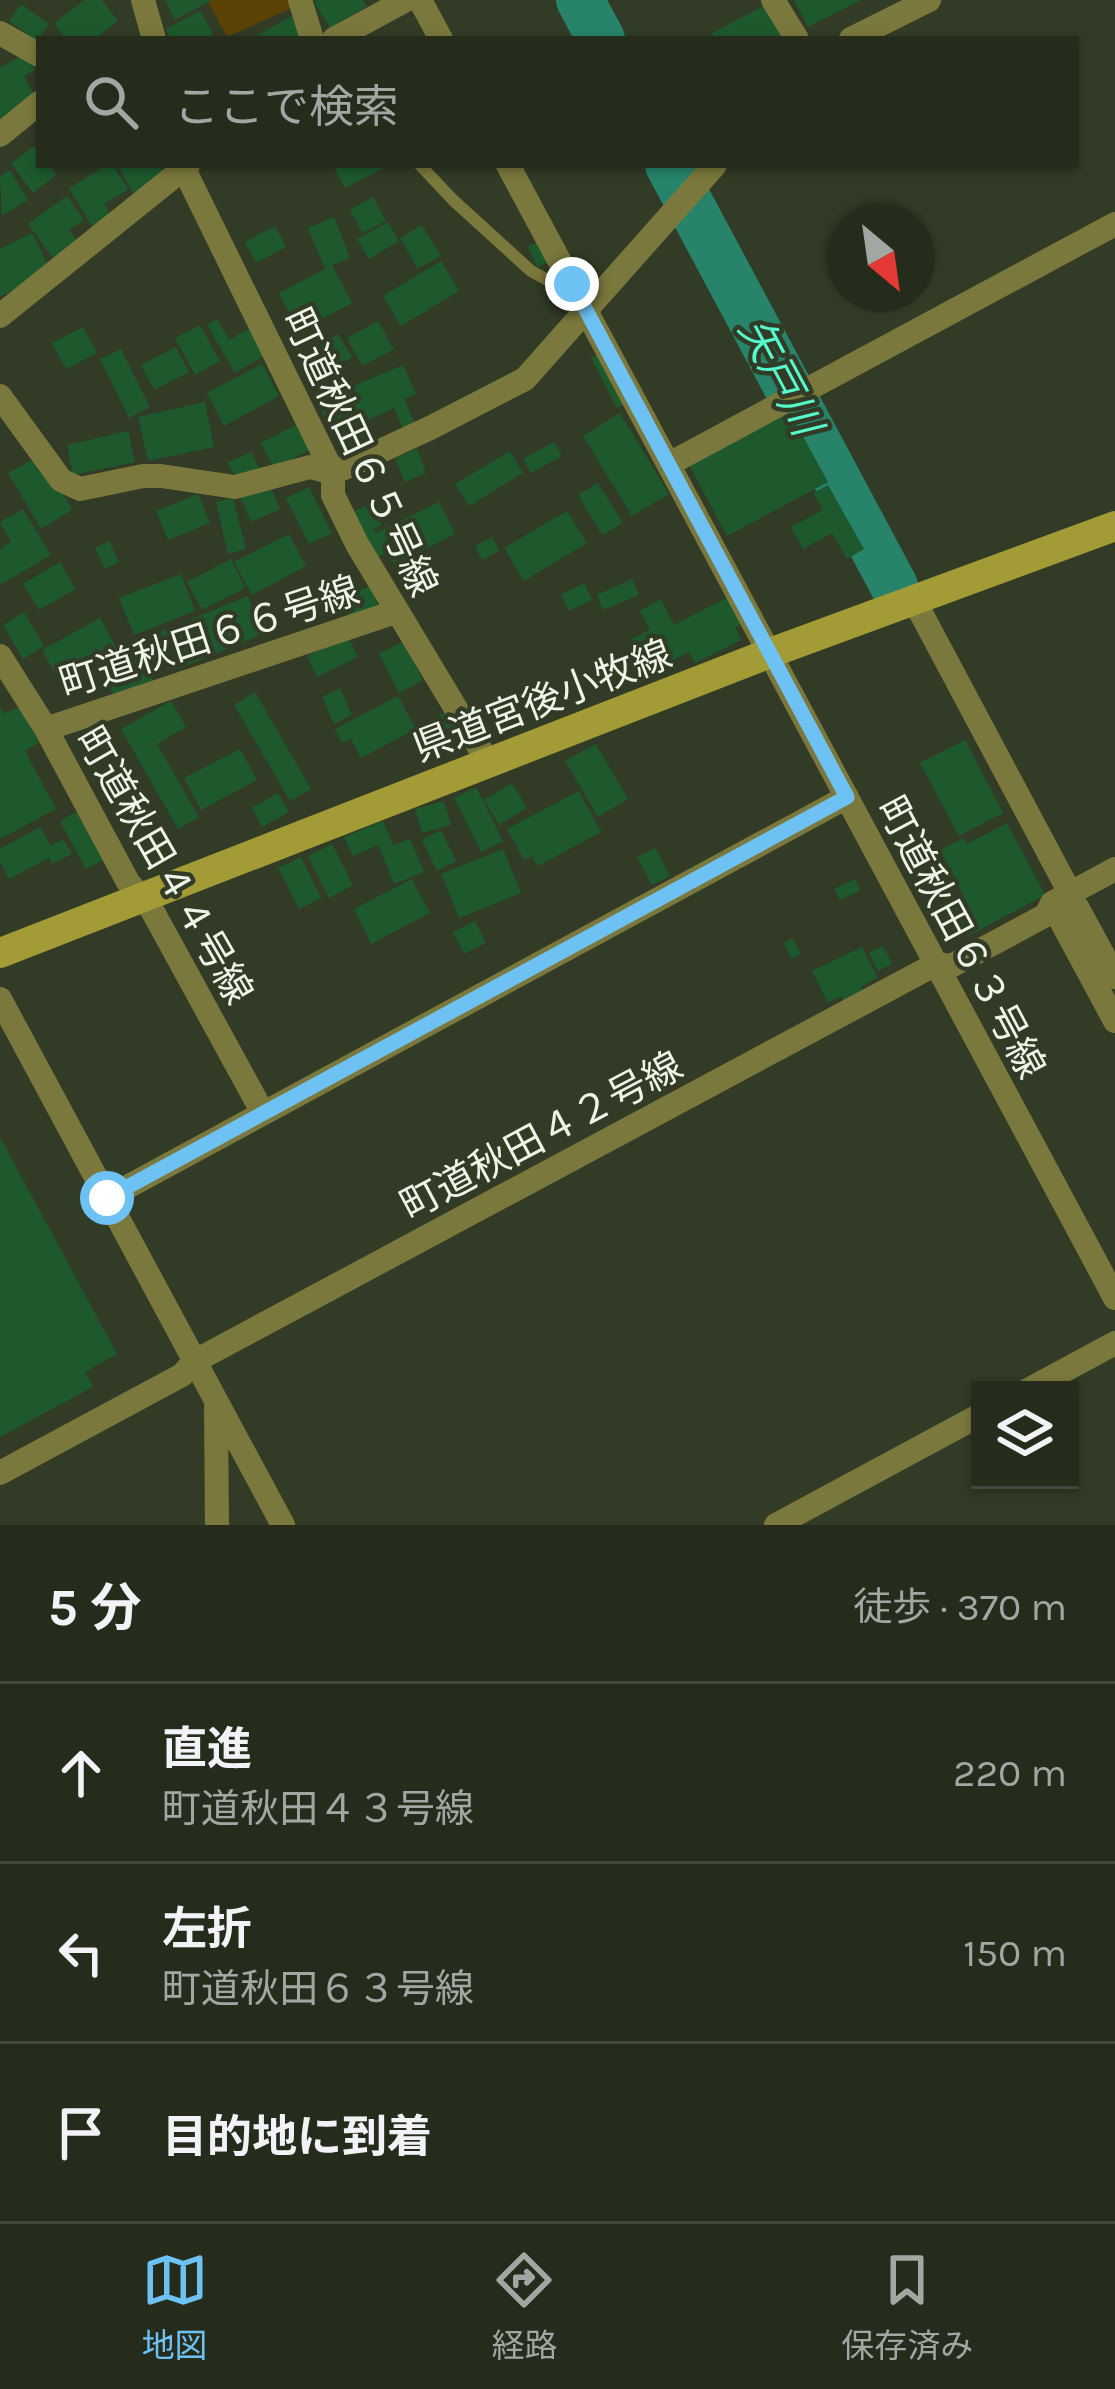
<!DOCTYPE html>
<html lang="ja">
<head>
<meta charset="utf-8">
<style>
  :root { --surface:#252c1c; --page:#313829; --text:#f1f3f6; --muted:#a3a7a3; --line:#42483b; --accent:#6ec2f3 }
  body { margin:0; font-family:Karla,"Noto Sans JP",sans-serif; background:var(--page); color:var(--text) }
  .controls { position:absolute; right:36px; bottom:36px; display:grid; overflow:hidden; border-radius:0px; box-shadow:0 3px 9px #0004 }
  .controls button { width:108px; height:108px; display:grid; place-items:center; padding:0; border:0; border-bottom:3px solid var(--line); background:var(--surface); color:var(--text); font:60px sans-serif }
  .compass { position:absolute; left:827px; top:204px; width:108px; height:108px; border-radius:50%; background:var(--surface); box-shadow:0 3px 9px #0004; rotate:151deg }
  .stop { position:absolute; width:36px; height:36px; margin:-27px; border:9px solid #6ec2f3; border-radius:50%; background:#fff }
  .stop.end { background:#6ec2f3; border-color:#fff; box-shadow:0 3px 12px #0008 }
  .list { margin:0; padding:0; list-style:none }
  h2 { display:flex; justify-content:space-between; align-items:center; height:156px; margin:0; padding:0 48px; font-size:51px }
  h2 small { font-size:39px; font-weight:400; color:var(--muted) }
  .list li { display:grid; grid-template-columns:78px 1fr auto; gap:36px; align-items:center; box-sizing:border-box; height:180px; padding:0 48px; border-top:3px solid var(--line) }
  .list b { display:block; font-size:45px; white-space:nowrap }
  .list p { margin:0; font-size:39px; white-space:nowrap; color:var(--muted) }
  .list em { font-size:39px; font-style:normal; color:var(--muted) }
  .icon { flex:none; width:66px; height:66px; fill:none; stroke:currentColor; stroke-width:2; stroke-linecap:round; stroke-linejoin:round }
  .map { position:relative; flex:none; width:1115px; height:1525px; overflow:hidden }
  .search { position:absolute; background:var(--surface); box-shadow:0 3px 9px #0004; left:36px; right:36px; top:36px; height:132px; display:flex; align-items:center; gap:30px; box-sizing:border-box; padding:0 42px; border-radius:0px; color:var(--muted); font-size:45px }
  .sheet { height:696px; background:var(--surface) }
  nav { display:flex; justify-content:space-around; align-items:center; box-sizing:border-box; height:168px; border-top:3px solid var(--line); background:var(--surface); font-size:33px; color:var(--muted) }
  nav a { display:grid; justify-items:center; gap:6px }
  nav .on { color:var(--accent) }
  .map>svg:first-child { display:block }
  .green { fill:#5a4305 }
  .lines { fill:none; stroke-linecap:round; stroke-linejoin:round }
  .river { stroke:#27846b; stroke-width:48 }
  .building { fill:#1d592d }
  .service { stroke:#7b783d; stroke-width:12 }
  .minor { stroke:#7b783d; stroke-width:24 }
  .secondary { stroke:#a29b36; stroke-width:30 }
  .route { stroke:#6ec2f3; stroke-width:15 }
  .labels { text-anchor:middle; stroke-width:9; stroke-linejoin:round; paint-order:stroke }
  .street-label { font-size:39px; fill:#eef4e7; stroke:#313b25 }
  .water-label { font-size:42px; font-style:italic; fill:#56f8cc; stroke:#313b25 }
</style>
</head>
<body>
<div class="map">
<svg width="1115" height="1525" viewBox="0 0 1115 1525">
  <rect width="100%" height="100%" fill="#313b25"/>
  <path class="green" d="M207 0H292L294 7 227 37Z"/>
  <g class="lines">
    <path class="river" d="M580 0 601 39
      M669 165 894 586"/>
  </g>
  <path class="building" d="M85 0H102L118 21 94 39H66L54 23Z
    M165 0H212L175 20Z
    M318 0H363L367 6 330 28 314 2Z
    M794 0H861L808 27Z
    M769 3 788 39H715L712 33Z
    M21 4 49 24 37 41 9 21Z
    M200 11 213 34 204 39H171L166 29Z
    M292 16 305 39H251Z
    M26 53 35 70 24 76 37 100 0 121V68Z
    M34 146 39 153V165H48L56 175 33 193 11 164Z
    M107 165H113L128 190 104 204 111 216 92 227 69 188Z
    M117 165H159L165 175 133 193Z
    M333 165H389L345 188Z
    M10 170 28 200 2 216 0 176Z
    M67 196 84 220 69 230 77 241 53 258 28 224Z
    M373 197 386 221 362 233 350 210Z
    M334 217 350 258 332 265 352 303 299 331 279 293 325 269 308 228Z
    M388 222 399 241 369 259 357 239Z
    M422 225 441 256 418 269 400 238Z
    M275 226 286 247 256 263 245 242Z
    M32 233 51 271 0 297V249Z
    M540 241 549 262 537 267 528 246Z
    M441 261 459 291 401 326 383 296Z
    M217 319 229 340 251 327 267 354 235 373 207 325Z
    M378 321 394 349 362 366 347 338Z
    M200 325 220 361 195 375 175 338Z
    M83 327 97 353 66 369 52 343Z
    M338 334 352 357 315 380 301 357Z
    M176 347 189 372 154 390 141 365Z
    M121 349 150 407 129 418 100 359Z
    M600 353 626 404 617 408 591 358Z
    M262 364 279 396 224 426 207 393Z
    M403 365 416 394 404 399 416 426 404 431 394 408 368 420 378 443 348 456 336 429 331 432 321 411 348 399 344 390Z
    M205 402 214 447 148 461 138 417Z
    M787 407 828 482 727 536 687 461Z
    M620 413 669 494 632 516 583 436Z
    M301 422 314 448 274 468 261 443Z
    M128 431 135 462 73 475 67 445Z
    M554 442 562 456 531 473 523 459Z
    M417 449 426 473 405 482 395 458Z
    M510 451 523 473 469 506 455 484Z
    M252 452 259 469 236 479 228 462Z
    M41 455 72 510 41 529 8 473Z
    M598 483 623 523 602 535 578 495Z
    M269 484 280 509 251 522 240 496Z
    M828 485 864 549 847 559 832 533 803 549 791 527 823 510 813 493Z
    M309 487 332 533 309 544 286 498Z
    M198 494 210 523 168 540 156 511Z
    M233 498 246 549 228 554 216 502Z
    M439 502 455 534 394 565 387 552 374 559 351 513 371 503 382 525 374 529 376 533Z
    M23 509 51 555 0 585V549L11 542 0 522Z
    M567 511 587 543 524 581 504 548Z
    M289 534 306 566 252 595 234 562Z
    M492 537 499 551 482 560 475 546Z
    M109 541 119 562 105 569 95 548Z
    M231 559 245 588 202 610 187 582Z
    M60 562 75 589 39 610 23 584Z
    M181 574 195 611 134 635 119 598Z
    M632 579 639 595 603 610 597 595Z
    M584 583 592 600 569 611 561 595Z
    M370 586 378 606 349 618 341 598Z
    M732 595 745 622 735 627 741 640 695 663 689 652 660 667 652 651 639 658 630 640 650 630 640 611 661 599 674 625Z
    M248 596 264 633 179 669 171 650 154 658 145 638Z
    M24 612 44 646 23 659 3 625Z
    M100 618 119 653 61 684 42 650Z
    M347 636 358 657 317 677 307 656Z
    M404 641 423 680 399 693 379 654Z
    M143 656 153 681 114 696 104 671Z
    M340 688 352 715 334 724 322 697Z
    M255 692 311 789 290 801 234 705Z
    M398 696 416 729 361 758 351 739 342 743 335 729Z
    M171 701 186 727 157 744 199 817 178 829 121 729Z
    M20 706 39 743 25 751 56 809 0 839V707L4 714Z
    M448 710 463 735 443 747 428 723Z
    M965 740 1003 813 959 836 920 763Z
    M596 744 628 799 598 817 565 761Z
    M240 749 257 780 201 810 184 778Z
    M512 783 527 808 499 825 484 800Z
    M476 787 503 841 481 852 454 798Z
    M579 791 601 832 538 866 532 856 524 860 507 829Z
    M278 793 289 812 262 827 252 808Z
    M444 801 451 825 422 833 415 809Z
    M79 810 105 859 86 869 60 821Z
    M383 821 393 845 410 839 424 872 394 884 378 845 353 856 344 837Z
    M1007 823 1045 895 968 936 951 903 964 896 940 850 964 838 967 844Z
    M40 827 51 846 63 839 72 854 52 864 49 858 9 879 0 862V849Z
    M441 830 456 861 437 871 422 840Z
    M332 844 353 885 329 898 308 856Z
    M655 848 670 876 652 885 637 857Z
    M503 849 521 893 459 918 441 874Z
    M301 857 321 898 299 909 278 868Z
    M412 879 430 913 371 944 354 909Z
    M855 879 860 890 840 900 834 889Z
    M475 921 486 943 464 954 453 932Z
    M792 938 801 954 792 959 784 943Z
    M883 946 892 964 878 971 869 953Z
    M862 947 878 978 861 986 866 995 845 1005 841 996 828 1003 812 971Z
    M0 1137 117 1354 85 1372 93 1387 0 1437Z"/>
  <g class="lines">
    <path class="service" d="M420 165 453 200 531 271 553 283 571 284"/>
    <path class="minor" d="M143 0 154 39
      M300 0 312 39
      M420 0 441 39
      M773 0 797 39
      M0 33 39 55
      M334 39 406 0
      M851 39 929 0
      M0 135 39 103
      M182 165 333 473V495L357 544 488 762
      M508 165 1115 1298
      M0 316 188 165
      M0 396 61 480 80 489 143 476H161L235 487 310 467 333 473 430 428 525 379 715 165
      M669 464 1115 224
      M914 600 1070 893
      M0 656 46 729 128 882 152 910 263 1113
      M46 729 395 612
      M1077 907 1115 977
      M1059 917 1115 1021
      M0 999 283 1525
      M107 1198 847 797
      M1028 1390 1115 1343
      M216 1407 217 1525
      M0 1473 182 1375 195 1361 936 964 951 966 1046 915 1052 903 1115 869
      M776 1525 980 1415"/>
    <path class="secondary" d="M0 953 770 653 1115 526"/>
  </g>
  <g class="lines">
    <path class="route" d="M107 1198 847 797 572 284"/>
  </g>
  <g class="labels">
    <g class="street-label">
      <text transform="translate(361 452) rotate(65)" y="14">町道秋田６５号線</text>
      <text transform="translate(209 636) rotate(-18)" y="14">町道秋田６６号線</text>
      <text transform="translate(542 700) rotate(-21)" y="14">県道宮後小牧線</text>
      <text transform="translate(165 865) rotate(60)" y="14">町道秋田４４号線</text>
      <text transform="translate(962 937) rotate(62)" y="14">町道秋田６３号線</text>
      <text transform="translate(541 1135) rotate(-28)" y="14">町道秋田４２号線</text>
    </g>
    <g class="water-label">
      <text transform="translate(781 376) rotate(62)" y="15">矢戸川</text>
    </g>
  </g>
</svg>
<div class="controls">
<button><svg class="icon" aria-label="layers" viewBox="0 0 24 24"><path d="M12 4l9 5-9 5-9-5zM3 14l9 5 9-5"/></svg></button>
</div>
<svg class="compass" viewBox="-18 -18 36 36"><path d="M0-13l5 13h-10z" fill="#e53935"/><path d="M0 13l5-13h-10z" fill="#a3a7a3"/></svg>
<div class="stop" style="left:107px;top:1198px"></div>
<div class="stop end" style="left:572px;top:284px"></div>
<div class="search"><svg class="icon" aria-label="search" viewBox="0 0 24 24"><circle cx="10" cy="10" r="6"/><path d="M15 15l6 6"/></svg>ここで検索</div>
</div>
<section class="sheet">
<h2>5 分<small>徒歩 · 370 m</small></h2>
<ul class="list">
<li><svg class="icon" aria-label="ahead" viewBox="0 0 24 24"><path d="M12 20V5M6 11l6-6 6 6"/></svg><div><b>直進</b><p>町道秋田４３号線</p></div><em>220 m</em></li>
<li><svg class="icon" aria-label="left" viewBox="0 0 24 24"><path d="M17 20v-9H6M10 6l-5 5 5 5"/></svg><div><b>左折</b><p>町道秋田６３号線</p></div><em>150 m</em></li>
<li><svg class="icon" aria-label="arrive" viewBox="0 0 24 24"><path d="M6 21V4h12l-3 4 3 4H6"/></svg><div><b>目的地に到着</b></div></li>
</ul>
</section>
<nav>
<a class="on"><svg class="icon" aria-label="map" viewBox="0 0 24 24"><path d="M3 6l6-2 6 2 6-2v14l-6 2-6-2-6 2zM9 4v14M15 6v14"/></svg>地図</a>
<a><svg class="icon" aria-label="directions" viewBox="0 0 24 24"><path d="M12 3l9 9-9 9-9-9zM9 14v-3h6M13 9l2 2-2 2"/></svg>経路</a>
<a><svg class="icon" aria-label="saved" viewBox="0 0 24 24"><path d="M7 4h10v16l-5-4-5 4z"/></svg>保存済み</a>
</nav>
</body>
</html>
